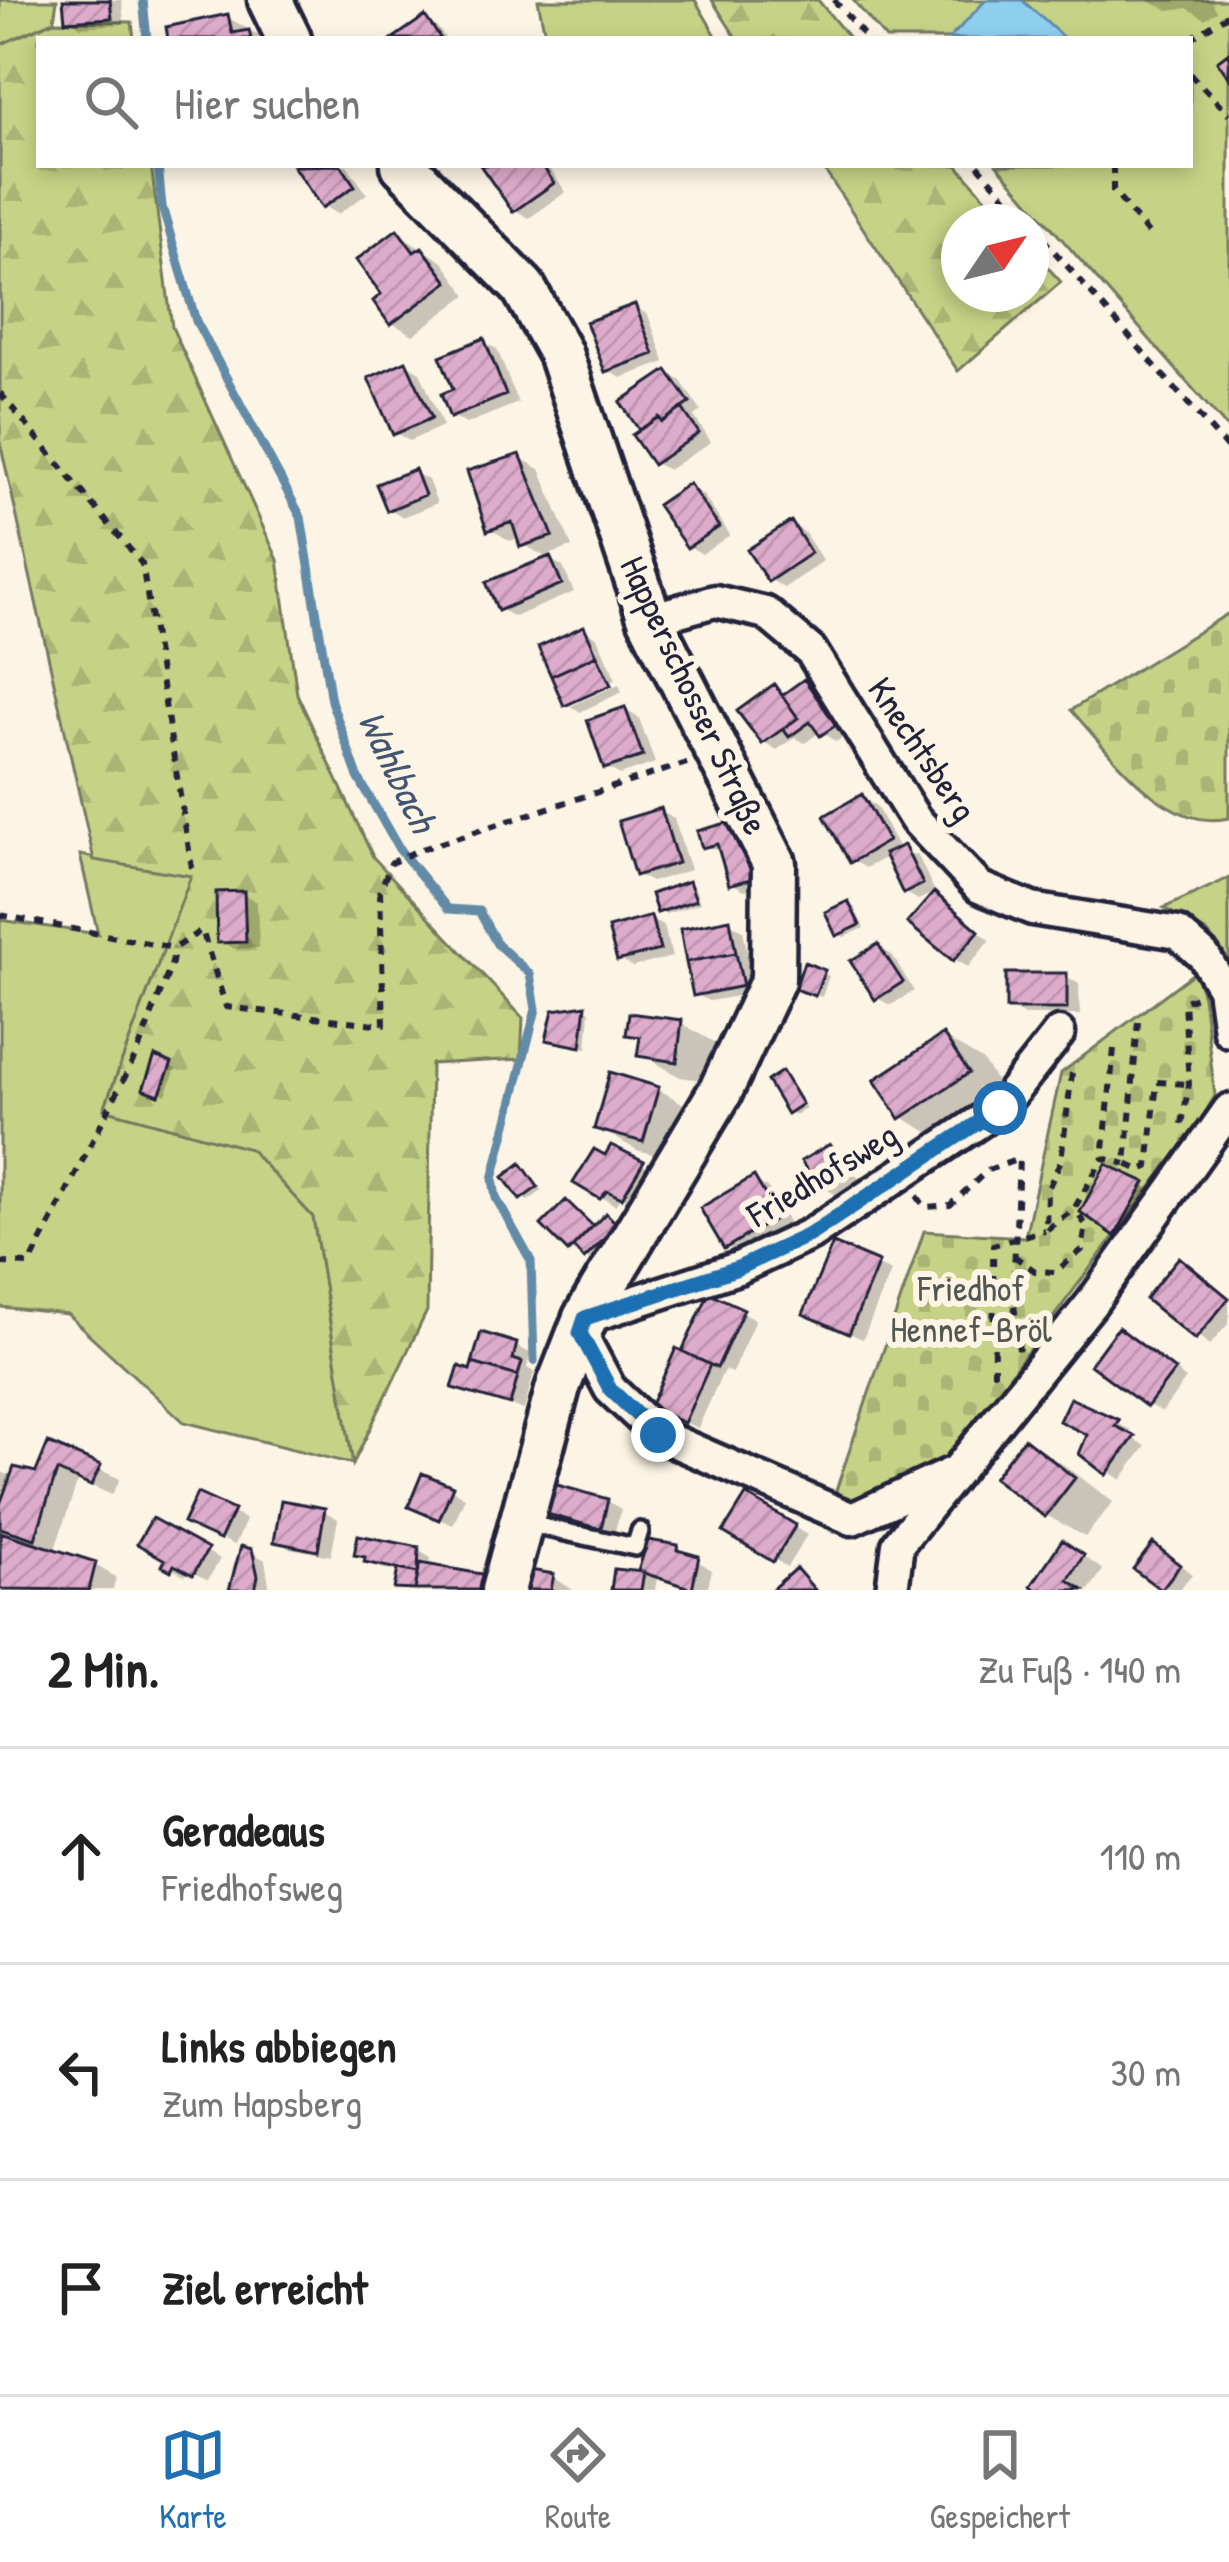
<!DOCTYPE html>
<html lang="de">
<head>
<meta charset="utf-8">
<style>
  :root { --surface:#fff; --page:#f6f6f6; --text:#222; --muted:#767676; --line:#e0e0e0; --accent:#1f6fb2 }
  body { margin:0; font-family:"Patrick Hand",sans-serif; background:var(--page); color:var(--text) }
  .compass { position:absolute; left:941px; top:204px; width:108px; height:108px; border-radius:50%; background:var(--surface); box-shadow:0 6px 18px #0003; rotate:55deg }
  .stop { position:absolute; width:36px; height:36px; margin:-27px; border:9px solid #1f6fb2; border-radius:50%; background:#fff }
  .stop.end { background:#1f6fb2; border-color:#fff; box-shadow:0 3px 12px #0008 }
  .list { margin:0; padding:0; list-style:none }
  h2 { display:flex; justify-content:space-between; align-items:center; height:156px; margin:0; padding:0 48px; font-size:51px }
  h2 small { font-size:39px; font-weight:400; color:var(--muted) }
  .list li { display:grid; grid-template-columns:78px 1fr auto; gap:36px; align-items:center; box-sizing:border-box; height:216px; padding:0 48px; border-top:3px solid var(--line) }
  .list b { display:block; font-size:45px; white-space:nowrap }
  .list p { margin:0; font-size:39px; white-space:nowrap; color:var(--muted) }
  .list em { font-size:39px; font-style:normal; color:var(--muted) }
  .icon { flex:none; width:66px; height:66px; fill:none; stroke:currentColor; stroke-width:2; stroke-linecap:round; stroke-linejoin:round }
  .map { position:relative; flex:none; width:1229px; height:1590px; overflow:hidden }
  .search { position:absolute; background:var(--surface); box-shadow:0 6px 18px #0003; left:36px; right:36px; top:36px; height:132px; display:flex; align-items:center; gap:30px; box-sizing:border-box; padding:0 42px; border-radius:0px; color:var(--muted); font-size:45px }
  .sheet { height:804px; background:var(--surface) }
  nav { display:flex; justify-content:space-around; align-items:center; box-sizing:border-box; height:168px; border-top:3px solid var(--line); background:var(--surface); font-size:33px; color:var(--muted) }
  nav a { display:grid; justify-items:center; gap:6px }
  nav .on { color:var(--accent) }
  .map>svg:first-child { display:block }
  .green { fill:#c6d386; stroke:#747a60; stroke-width:3 }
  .forest { fill:url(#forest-firs); stroke:#747a60; stroke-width:3 }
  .cemetery { fill:url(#cemetery-stones); stroke:#747a60; stroke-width:3 }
  .water { fill:#8ecfef; stroke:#638aa7; stroke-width:3 }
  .shadow { fill:#0003 }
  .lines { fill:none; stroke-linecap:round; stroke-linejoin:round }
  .stream { stroke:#638aa7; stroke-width:9 }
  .building { fill:url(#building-hatch); stroke:#22223b; stroke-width:3 }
  .lane-casing { stroke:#22223b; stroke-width:24 }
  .street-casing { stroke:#22223b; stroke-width:39 }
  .secondary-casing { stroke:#22223b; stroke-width:51 }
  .path { stroke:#22223b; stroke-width:6; stroke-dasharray:9 9; stroke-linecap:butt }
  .lane { stroke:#fcf5e5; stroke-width:15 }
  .street { stroke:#fcf5e5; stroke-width:30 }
  .secondary { stroke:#fcf5e5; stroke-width:42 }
  .route { stroke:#1f6fb2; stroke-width:15 }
  .labels { text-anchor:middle; stroke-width:12; stroke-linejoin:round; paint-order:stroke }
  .street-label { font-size:36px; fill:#22223b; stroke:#fcf5e5 }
  .park-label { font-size:36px; fill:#535752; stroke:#fcf5e5 }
  .water-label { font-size:39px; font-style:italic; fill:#425671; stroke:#fcf5e5 }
</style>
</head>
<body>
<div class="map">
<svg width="1229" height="1590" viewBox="0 0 1229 1590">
  <defs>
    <pattern id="forest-firs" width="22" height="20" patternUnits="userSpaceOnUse" patternTransform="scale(3)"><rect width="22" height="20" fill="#c6d386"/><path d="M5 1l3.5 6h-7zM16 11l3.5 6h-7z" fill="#aab575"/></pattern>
    <pattern id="cemetery-stones" width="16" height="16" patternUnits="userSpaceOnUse" patternTransform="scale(3)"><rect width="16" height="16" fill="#c6d386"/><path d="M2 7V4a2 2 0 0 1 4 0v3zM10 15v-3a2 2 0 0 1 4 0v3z" fill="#aab575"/></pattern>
    <pattern id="building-hatch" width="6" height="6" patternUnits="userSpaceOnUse" patternTransform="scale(3)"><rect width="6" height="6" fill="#deaccb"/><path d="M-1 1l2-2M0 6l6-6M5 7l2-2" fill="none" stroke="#be94af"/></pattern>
  </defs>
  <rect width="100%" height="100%" fill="#fcf5e5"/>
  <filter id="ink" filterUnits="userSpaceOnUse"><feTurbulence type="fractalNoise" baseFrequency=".00833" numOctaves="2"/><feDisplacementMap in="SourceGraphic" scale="24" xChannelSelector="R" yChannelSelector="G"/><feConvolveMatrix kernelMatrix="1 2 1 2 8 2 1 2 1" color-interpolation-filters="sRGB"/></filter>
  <g filter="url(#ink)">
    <path class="green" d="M0 0H57L54 21 0 45Z
      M538 0H695L718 39H546Z
      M853 0H1229V430L997 165H1190V39H886Z
      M80 855 192 875 104 1109 250 1149 313 1217 353 1464 184 1422 67 1314 0 1307V920L98 934Z
      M1229 878V961L1207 932 1164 908Z"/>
    <path class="forest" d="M712 0H818L850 39H737Z
      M54 21 132 22 134 39H39V165H151L172 327 278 560 297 694 373 857 523 1018 521 1059 431 1064 427 1311 353 1464 313 1217 250 1149 104 1109 191 876 94 860 0 442V45Z
      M821 165H957L1007 222H959V294H1031V249L1061 282 958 371Z"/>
    <path class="cemetery" d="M1229 613V818C1164 833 1110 752 1071 710Z
      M1195 972 1203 996 1215 1096 1198 1124 945 1462 852 1508 833 1499 924 1231 1025 1237 1061 1073Z"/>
    <path class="water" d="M986 0H1022L1065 39H949Z"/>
    <path class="shadow" d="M66 0H122L124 24 81 27 68 19Z
      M1146 0H1211L1217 11 1205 19 1187 8 1170 11Z
      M227 17 265 39H171Z
      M425 20 438 28 446 39H398Z
      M301 165H347L367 194 338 214 324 206 297 167Z
      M483 165H547L566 192 529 218 515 210Z
      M398 233 443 262 467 295 413 335 392 323 386 295Z
      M635 307 648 315 665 362 621 378 607 370Z
      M483 342 497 349 518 403 466 424 453 416 457 390Z
      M406 364 420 372 443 426 409 441 396 433Z
      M668 373 681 381 701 411 694 416 711 442 668 470 655 463 644 431 624 403Z
      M519 457 540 469 572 547 545 556 563 567 574 592 514 617 500 609 549 559 523 544 521 537 510 541 489 528Z
      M414 472 428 480 437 503 403 517 390 509Z
      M690 487 703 495 730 535 702 554 689 546Z
      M791 524 804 532 823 561 784 588 771 580Z
      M584 629 597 637 616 679 571 700V706L619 684 622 692 580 712 567 704Z
      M804 683 818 691 848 734 836 742 821 731 805 743 795 737 777 750 764 742 774 687 787 695Z
      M625 710 639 718 655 763 620 775 606 767Z
      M862 798 876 806 900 850 918 856 935 892 918 900 905 892 888 856 866 868 852 860Z
      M661 811 674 819 690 870 651 882 637 874Z
      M750 831 766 885 745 890 731 883 723 852 704 846Z
      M689 884 695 888 700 903 666 914 660 911Z
      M243 894 257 902 259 948 234 949 220 941Z
      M934 896 990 940 968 967 954 959Z
      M848 904 854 907 864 928 844 937 838 934Z
      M650 919 664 927 672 957 633 967 619 959Z
      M729 922 743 930 755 993 709 1001 695 994Z
      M878 947 892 955 914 991 891 1005 877 998Z
      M823 973 829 976 822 997 804 991Z
      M1066 976 1079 984 1080 1015H1023L1009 1008Z
      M585 1008 590 1011 587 1048 549 1039Z
      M681 1023 720 1046 716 1082 680 1077 641 1054 643 1041 629 1033Z
      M943 1037 982 1060 1006 1096 942 1140 902 1117Z
      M170 1066 176 1069 166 1095 146 1088Z
      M782 1075 806 1108 795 1115 789 1112Z
      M658 1089 697 1112 683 1162 637 1150 598 1128Z
      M830 1147 844 1155 859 1179 835 1194 821 1187Z
      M612 1149 656 1171 636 1203 622 1197 615 1205 578 1182 607 1159Z
      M521 1167 542 1191 528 1201 522 1198Z
      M1107 1168 1157 1192 1129 1241 1116 1234Z
      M754 1180 768 1188 790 1225 740 1254 726 1247Z
      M567 1204 596 1228 622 1229 591 1259 583 1258 570 1250Z
      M1180 1261 1229 1298V1323L1210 1345 1149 1298Z
      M878 1265 891 1272 863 1339 820 1321Z
      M710 1297 755 1319 732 1373 724 1370 698 1428 667 1414 684 1355Z
      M1132 1338 1186 1379 1162 1412 1148 1405Z
      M516 1346 530 1353 527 1368 534 1372 524 1410 456 1387Z
      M1071 1402 1131 1430 1128 1436 1146 1446 1121 1480 1082 1453 1090 1434Z
      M1025 1442 1064 1465 1113 1502 1085 1537 1046 1515Z
      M50 1447 120 1479 112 1495 78 1480 54 1552 95 1565 116 1577 113 1590H0V1472L13 1476H38Z
      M451 1489 465 1497 453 1525 425 1513Z
      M747 1499 807 1535 787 1567 728 1531Z
      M607 1501 621 1509 614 1534 560 1519 546 1512Z
      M324 1511 338 1519 331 1556 290 1548 277 1541Z
      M233 1513 246 1520 235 1545 201 1530Z
      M154 1522 220 1559 208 1580 188 1570 185 1576 166 1565 169 1559Z
      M677 1548 712 1570 707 1590H694L657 1578 655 1590H614Z
      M418 1550 431 1558 429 1568 499 1590H402L397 1587 400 1572 381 1568 357 1553Z
      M250 1551 265 1560 270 1590H232Z
      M1167 1555 1192 1574 1179 1590 1162 1587Z
      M1083 1556 1103 1570 1089 1590H1041Z
      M553 1577 573 1590H516Z"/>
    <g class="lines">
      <path class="stream" d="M143 0 147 39
        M158 165 162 207 196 321 301 517 331 701 358 777 399 849 448 909 479 911 497 944 530 974 536 1009 493 1179 496 1198 531 1261 534 1361"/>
    </g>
    <path class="building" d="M63 0H110L112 18 65 21Z
      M228 14 232 33 249 30 251 39H168L166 27Z
      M425 16 441 39H392Z
      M1229 52V78L1217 61Z
      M341 165 355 186 322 208 293 166Z
      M480 165H542L554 183 513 212Z
      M397 229 414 252 422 247 448 282 390 325 373 301 381 294 356 260Z
      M635 304 654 354 605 372 586 322Z
      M484 338 506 395 450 418 441 394 453 389 440 356Z
      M406 361 432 418 393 435 368 378Z
      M667 370 690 403 662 422 659 417 639 430 620 402Z
      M682 408 699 433 653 465 632 435 659 417 662 422Z
      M520 454 553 536 520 547 512 522 487 531 467 471Z
      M415 469 425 495 387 511 376 484Z
      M689 483 719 527 687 548 657 505Z
      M791 521 811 553 768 582 747 550Z
      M550 556 562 584 498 611 486 582Z
      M584 626 597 655 551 676 538 647Z
      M597 655 611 685 564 706 551 676Z
      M804 679 836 725 820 736 810 722 789 737 783 729 798 718 782 695Z
      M774 684 798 718 762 744 737 711Z
      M625 707 643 756 604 769 587 720Z
      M862 794 888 841 850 863 824 816Z
      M661 808 678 863 635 876 618 821Z
      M737 820 754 878 729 885 717 844 702 848 697 831Z
      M904 845 923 884 903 894 884 854Z
      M689 881 696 900 657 913 651 894Z
      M244 891 246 942 217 943 216 892Z
      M934 892 979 931 953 961 907 923Z
      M848 901 860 925 836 936 825 912Z
      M651 916 660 950 617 961 608 928Z
      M730 919 736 953 686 962 680 929Z
      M878 944 903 982 875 1000 850 961Z
      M736 953 743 986 693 996 686 962Z
      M804 962 825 970 815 996 795 989Z
      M1006 973H1067V1009H1006Z
      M586 1005 581 1047 546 1040 553 1010Z
      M629 1013 682 1020 677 1062 637 1056 640 1037 626 1035Z
      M943 1034 969 1073 900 1119 874 1080Z
      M155 1056 172 1063 159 1095 143 1089Z
      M782 1071 802 1104 787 1114 767 1081Z
      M610 1072 659 1087 643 1142 594 1129Z
      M830 1144 847 1171 819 1189 801 1161Z
      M611 1145 644 1161 622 1198 607 1191 600 1199 573 1183 594 1149 605 1155Z
      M521 1163 538 1187 520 1200 503 1177Z
      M1106 1164 1145 1182 1115 1236 1080 1212Z
      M754 1176 778 1217 724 1249 700 1208Z
      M566 1200 593 1226 568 1252 541 1225Z
      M606 1213 618 1225 584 1259 573 1247Z
      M833 1243 879 1262 849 1334 803 1314Z
      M1179 1257 1229 1298 1195 1340 1145 1299Z
      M709 1293 744 1309 717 1368 682 1351Z
      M1118 1327 1175 1370 1147 1407 1090 1365Z
      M481 1332 517 1343 513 1359 522 1362 518 1376 472 1363Z
      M676 1348 710 1365 684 1423 650 1407Z
      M472 1363 518 1376 510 1405 452 1388 459 1366 470 1370Z
      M1070 1398 1119 1420 1115 1426 1135 1436 1106 1475 1079 1454 1087 1435 1059 1421Z
      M1024 1438 1075 1478 1045 1517 993 1478Z
      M48 1443 101 1465 91 1486 57 1471 35 1539 0 1528V1504L14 1467 36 1472Z
      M422 1473 453 1486 439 1520 408 1507Z
      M550 1483 608 1499 601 1529 543 1513Z
      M197 1493 234 1510 220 1540 183 1523Z
      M746 1495 796 1525 773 1562 723 1532Z
      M281 1500 325 1508 318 1551 274 1542Z
      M152 1518 208 1549 193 1575 174 1565 171 1571 162 1566 165 1560 137 1544Z
      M0 1532 96 1562 89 1590 0 1589Z
      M358 1535 419 1547 418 1573 364 1562 365 1557 354 1555Z
      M648 1540 678 1545 677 1550 699 1556 692 1589 638 1571Z
      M1062 1540 1084 1555 1068 1580 1083 1590H1036L1031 1586Z
      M1153 1543 1180 1565 1161 1590 1133 1569Z
      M241 1546 252 1549 258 1576 255 1590H229Z
      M420 1563 487 1575 484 1590H415Z
      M518 1568 554 1574 551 1590H513Z
      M796 1568 815 1590H771Z
      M398 1569 418 1573 415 1590 394 1589Z
      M614 1569 644 1572 641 1590H611Z"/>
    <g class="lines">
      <g class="lane-casing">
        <path id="lane" d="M524 1523 635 1547 640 1531"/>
      </g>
      <g class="street-casing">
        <path id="street" d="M650 619 715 601 766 613 811 651 915 819 979 887 1032 909 1178 933 1204 956 1223 988 1229 1031
          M585 1318 738 1268 811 1234 1000 1108 1059 1033
          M580 1332 610 1389 659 1435 852 1519 950 1474
          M892 1590 898 1544 1091 1304 1229 1110"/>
      </g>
      <g class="secondary-casing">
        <path id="secondary" d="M270 0 289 39
          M403 165 523 287 560 353 650 619 774 863 773 980 720 1092 585 1318 558 1387 503 1590"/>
      </g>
      <path class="path" d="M834 0 867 39
        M1190 39 1229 14
        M1190 74 1229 114
        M978 165 1028 222
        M1113 165V191L1152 238
        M1031 225 1229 450
        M0 393 142 564 192 868
        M0 915 174 948 202 930 226 1007 384 1025 380 891 391 863 416 851 687 763
        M1138 1022 1126 1164 1140 1170 1148 1167 1157 1082 1189 1084
        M1114 1049 1103 1158 1126 1164
        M1072 1073 1061 1160 1047 1191 1046 1230 1074 1209 1103 1158
        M1182 1124 1189 1084 1184 1001 1197 997
        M917 1196 925 1207 950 1205 988 1170 1019 1159 1013 1293 1019 1351
        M1014 1256 1035 1271 1055 1272 1082 1250 1086 1225 1074 1209
        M0 1263 30 1264 138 1051 172 963 174 948
        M994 1374 993 1245 1045 1230"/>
      <use href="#lane" class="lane"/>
      <use href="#street" class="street"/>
      <use href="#secondary" class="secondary"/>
    </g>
  </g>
  <g class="lines" filter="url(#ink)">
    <path class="route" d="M658 1435 610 1389 580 1333 585 1318 738 1268 811 1234 1000 1108"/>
  </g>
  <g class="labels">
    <g class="street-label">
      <text transform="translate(695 695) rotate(65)" y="13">Happerschosser Straße</text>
      <text transform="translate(923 749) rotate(56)" y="13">Knechtsberg</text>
      <text transform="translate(822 1174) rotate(-31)" y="13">Friedhofsweg</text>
    </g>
    <g class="park-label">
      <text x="971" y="1301">Friedhof<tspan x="971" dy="41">Hennef-Bröl</tspan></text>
    </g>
    <g class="water-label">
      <text transform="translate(398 771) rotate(64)" y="14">Wahlbach</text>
    </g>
  </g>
</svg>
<svg class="compass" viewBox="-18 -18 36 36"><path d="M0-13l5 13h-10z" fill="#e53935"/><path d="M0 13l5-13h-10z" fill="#767676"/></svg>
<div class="stop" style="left:1000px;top:1108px"></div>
<div class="stop end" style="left:658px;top:1435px"></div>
<div class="search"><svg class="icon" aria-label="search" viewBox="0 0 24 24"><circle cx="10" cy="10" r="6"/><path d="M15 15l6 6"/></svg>Hier suchen</div>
</div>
<section class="sheet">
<h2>2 Min.<small>Zu Fuß · 140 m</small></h2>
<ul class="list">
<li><svg class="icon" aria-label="ahead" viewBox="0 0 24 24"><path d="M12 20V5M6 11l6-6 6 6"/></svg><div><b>Geradeaus</b><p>Friedhofsweg</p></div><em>110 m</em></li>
<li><svg class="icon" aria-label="left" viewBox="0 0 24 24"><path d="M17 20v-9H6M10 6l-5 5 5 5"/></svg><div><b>Links abbiegen</b><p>Zum Hapsberg</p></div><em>30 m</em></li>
<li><svg class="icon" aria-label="arrive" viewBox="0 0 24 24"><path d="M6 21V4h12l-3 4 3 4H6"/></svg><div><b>Ziel erreicht</b></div></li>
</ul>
</section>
<nav>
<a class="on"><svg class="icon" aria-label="map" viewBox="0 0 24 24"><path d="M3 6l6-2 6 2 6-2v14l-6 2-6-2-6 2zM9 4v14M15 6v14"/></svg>Karte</a>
<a><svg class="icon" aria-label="directions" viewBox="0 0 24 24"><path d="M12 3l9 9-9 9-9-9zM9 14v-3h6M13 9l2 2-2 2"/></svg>Route</a>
<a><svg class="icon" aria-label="saved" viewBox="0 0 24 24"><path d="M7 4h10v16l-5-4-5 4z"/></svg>Gespeichert</a>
</nav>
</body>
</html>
